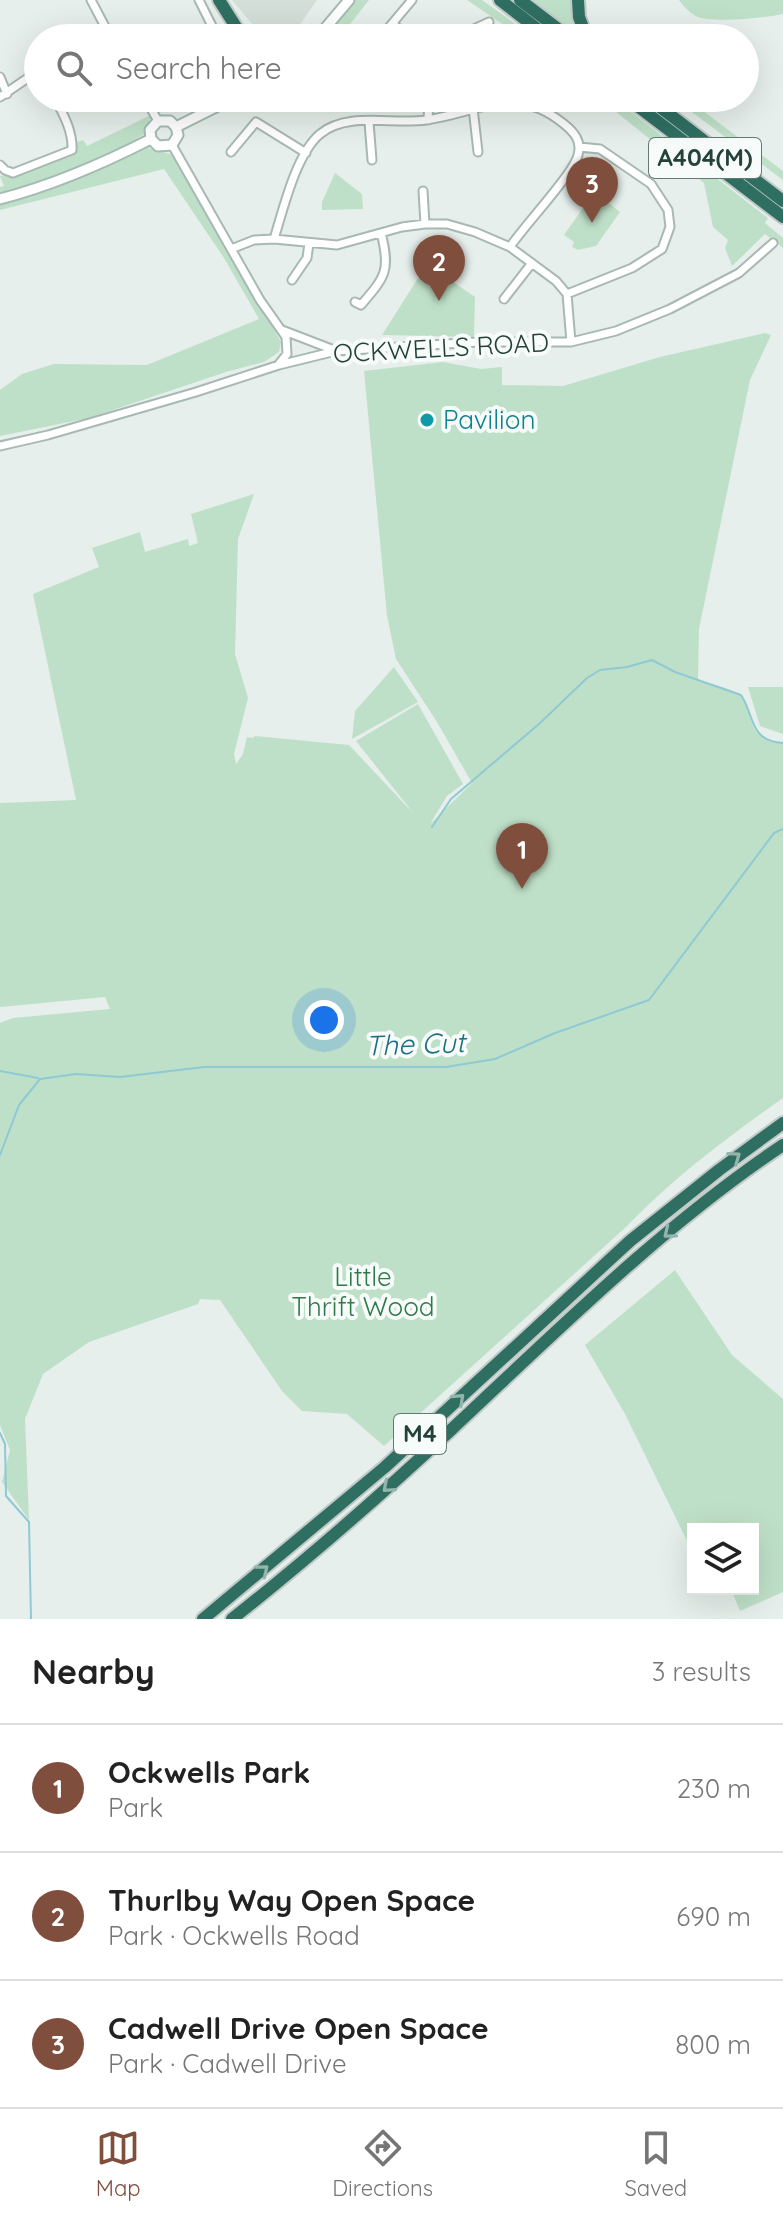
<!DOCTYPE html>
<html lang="en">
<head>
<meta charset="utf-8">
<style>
  :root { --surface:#fff; --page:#f6f6f6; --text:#222; --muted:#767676; --line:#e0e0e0; --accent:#804e3d }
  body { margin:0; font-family:Quicksand,sans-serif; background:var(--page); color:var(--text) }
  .controls { position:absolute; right:24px; bottom:24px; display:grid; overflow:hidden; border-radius:0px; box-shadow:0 8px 32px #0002 }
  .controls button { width:72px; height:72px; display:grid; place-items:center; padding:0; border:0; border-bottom:2px solid var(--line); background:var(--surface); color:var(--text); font:40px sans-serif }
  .you { position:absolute; left:324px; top:1020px; width:28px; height:28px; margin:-20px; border:6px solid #fff; border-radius:50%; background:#1a73e8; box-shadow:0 0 0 12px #1a73e833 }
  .badge { display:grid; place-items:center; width:52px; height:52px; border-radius:50%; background:var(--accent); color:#fff; font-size:26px; font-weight:700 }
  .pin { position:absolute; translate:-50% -66px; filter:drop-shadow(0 2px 4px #0008) }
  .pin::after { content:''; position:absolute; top:42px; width:28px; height:24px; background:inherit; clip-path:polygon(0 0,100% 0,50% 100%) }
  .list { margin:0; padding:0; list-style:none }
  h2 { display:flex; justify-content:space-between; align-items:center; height:104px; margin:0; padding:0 32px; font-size:34px }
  h2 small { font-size:26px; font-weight:400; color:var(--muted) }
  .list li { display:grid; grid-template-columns:52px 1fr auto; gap:24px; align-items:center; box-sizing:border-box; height:128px; padding:0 32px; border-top:2px solid var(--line) }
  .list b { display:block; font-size:30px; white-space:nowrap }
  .list p { margin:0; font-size:26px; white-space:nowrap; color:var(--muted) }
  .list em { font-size:26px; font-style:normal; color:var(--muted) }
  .icon { flex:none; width:44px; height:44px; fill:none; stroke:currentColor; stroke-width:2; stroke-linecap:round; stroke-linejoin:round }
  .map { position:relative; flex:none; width:783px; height:1619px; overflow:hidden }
  .search { position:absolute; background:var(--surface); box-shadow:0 8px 32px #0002; left:24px; right:24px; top:24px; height:88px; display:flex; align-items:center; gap:20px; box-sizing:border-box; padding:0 28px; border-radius:44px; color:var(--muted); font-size:30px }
  .sheet { height:488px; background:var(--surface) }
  nav { display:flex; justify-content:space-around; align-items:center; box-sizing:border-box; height:112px; border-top:2px solid var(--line); background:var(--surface); font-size:22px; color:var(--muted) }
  nav a { display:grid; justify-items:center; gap:4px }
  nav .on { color:var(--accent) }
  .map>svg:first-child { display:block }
  .built { fill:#d4dfda }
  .green { fill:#bfe0c8 }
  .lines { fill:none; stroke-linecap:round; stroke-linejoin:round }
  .stream { stroke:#8ec9d4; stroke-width:2 }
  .street-casing { stroke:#a8b8b2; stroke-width:11 }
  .secondary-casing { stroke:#a4bbb3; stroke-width:13 }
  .highway-casing { stroke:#c2cac8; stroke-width:16 }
  .street { stroke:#fff; stroke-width:7 }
  .secondary { stroke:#fff; stroke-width:9 }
  .highway { stroke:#2f6f62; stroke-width:12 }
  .oneway { stroke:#93b5ae }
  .culture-dot { fill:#0f9aa8; stroke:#f7fbf9; stroke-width:3 }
  .labels { text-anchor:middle; stroke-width:8; stroke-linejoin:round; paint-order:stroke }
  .shield { fill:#f7fbf9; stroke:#637a73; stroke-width:2 }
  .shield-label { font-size:24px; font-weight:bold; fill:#24423a }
  .street-label { font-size:26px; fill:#24423a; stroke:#f7fbf9 }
  .culture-label { font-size:26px; fill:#0d838f; stroke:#f7fbf9; text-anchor:start }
  .park-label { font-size:26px; fill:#2d7a4b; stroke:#f7fbf9 }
  .water-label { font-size:28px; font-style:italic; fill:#1c6f80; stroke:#f7fbf9 }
</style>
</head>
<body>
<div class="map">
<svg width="783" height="1619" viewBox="0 0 783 1619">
  <rect width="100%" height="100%" fill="#e6efeb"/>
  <path class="built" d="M232 0H317L294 33 275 38H264Z"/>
  <path class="green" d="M355 0H369L339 38H326Z
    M467 0H482L535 38H523Z
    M532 0H575L582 38Z
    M679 0H783V14C764 18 716 23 698 17 691 14 683 6 679 0Z
    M599 98H613L768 218 765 223 783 238V248L765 234 732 266 725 248 728 240 713 227 704 183Z
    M673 98H686L783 171V180Z
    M151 115 146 133C98 163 55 181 0 195V187L4 186 0 176 11 175 75 151 77 142 83 140 87 146Z
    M148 148 174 155 281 342 279 352 264 362 226 372 89 418 0 436V390L22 374 54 364 147 365 259 319 224 258 164 169 0 210V203C53 191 99 172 148 148Z
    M335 173 362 194 363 209 322 210V202Z
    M572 174 620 212 596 246 578 250 572 247 574 242 564 235 591 197 568 180Z
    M427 264 475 297 474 337 382 335Z
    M765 333 771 335 750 380 699 629 698 680C710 685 729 687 740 695 757 707 741 741 783 743V1098C728 1137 673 1178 626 1227L384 1446 347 1414 302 1411 282 1391 220 1300 200 1299 198 1304 89 1342 43 1374 25 1419 29 1520 2 1482 10 1450 0 1425V1023L13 1018 110 1009 105 997 0 1007V803L76 800 33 594 99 567 92 548 140 532 145 552 188 539 189 546 198 543 191 514 254 494 238 539 235 654 248 698 234 754 236 764 243 754 247 737 253 738 255 736 349 745 414 814 356 741 418 704 463 784 447 796 430 824 472 783 437 722 396 659 387 616 364 371 443 362 481 369 502 367V385L563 386 660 357Z
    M394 667 418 702 352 739 355 711Z
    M748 687H783V734L760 726Z
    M675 1270 732 1355 783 1399V1592L740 1611 731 1589H753V1529H693V1553L625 1414 585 1345Z"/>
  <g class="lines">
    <path class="stream" d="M432 827 451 799 539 724 587 678 600 670 627 667 652 660 675 672 741 695C755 716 749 741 783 743
      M0 1071 38 1078
      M0 1155 19 1105 40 1079 76 1074 120 1077 204 1067H446L495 1059 555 1033 649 1000 774 833 783 829
      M0 1433 5 1444 6 1496 29 1522 31 1619"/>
    <g class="street-casing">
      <path id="street" d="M91 0 111 38
        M199 0 218 38
        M393 24 409 38
        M95 38 107 31
        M380 38 412 0
        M466 38 476 28 489 22
        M0 77 7 94
        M0 97 38 71
        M145 98 158 121
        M473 108 478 152
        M428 120 429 98
        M369 122 372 160
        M172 145 260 300 286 337 287 354 279 364
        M231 152 256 122 306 153
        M0 165 5 170 13 173 72 150C73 131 63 114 55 98
        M423 191 425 224
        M274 239C283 210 296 154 320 134 348 111 392 125 426 120 478 113 515 83 564 124 574 132 582 141 578 155 574 173 523 227 510 247
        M231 249 254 240 274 239 337 245 402 227 425 224H447L475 232 510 247 556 281 567 294 571 342
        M292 280 307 258 309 243
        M567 294 632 268 662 249 670 227 668 210 651 184 600 149 579 147
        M504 299 532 263
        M355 302 361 305C385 277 391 271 381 233
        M282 330 334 350
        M0 446 48 435 196 392 279 365 336 351 478 342H571L616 331 670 309 739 273 773 243"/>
    </g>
    <g class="secondary-casing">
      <path id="secondary" d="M317 38 349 0
        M176 127 234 98
        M151 139 158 146 172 145 178 135 176 127
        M151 139 150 130 158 121H170L176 127
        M0 199C54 185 102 164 151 139"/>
    </g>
    <g class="highway-casing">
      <path id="highway" d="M219 0 243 38
        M500 0 549 38
        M520 0 570 38
        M578 0 579 17 587 38
        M627 98 783 217
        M648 98 783 201
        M203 1619 385 1467 630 1241 719 1170 783 1123
        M232 1619C308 1559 381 1495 452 1429 558 1330 662 1226 783 1145"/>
    </g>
    <use href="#street" class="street"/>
    <use href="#secondary" class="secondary"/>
    <use href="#highway" class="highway"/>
  </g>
  <defs><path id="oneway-chevron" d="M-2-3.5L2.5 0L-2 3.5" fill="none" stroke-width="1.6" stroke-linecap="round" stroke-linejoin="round" transform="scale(2)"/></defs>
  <g class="oneway">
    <use href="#oneway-chevron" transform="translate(735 1157) rotate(-36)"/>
    <use href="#oneway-chevron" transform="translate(669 1233) rotate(141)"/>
    <use href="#oneway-chevron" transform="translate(459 1399) rotate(-43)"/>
    <use href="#oneway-chevron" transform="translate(388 1487) rotate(139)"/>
    <use href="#oneway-chevron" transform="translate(263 1570) rotate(-39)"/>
  </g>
  <circle class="culture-dot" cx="427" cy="420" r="8"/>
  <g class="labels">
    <g class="shield">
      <rect x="649" y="138" width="112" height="40" rx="6"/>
      <rect x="394" y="1414" width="52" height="40" rx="6"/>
    </g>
    <g class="shield-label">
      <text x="705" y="166">A404(M)</text>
      <text x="420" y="1442">M4</text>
    </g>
    <g class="street-label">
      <text transform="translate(441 348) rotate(-3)" y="9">OCKWELLS ROAD</text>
    </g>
    <g class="culture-label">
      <text x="443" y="429">Pavilion</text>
    </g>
    <g class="park-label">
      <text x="363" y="1286">Little<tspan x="363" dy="30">Thrift Wood</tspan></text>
    </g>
    <g class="water-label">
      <text transform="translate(415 1044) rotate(-2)" y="10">The Cut</text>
    </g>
  </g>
</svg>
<div class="controls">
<button><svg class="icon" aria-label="layers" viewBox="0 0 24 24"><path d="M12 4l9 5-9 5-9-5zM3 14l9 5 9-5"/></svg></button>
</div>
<div class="you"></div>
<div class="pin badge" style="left:522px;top:889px">1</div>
<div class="pin badge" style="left:439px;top:301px">2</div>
<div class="pin badge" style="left:592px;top:223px">3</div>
<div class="search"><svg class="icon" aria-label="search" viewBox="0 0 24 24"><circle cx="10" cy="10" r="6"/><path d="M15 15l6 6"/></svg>Search here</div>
</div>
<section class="sheet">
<h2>Nearby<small>3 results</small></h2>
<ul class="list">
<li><span class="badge">1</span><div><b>Ockwells Park</b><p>Park</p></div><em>230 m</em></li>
<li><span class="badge">2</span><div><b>Thurlby Way Open Space</b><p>Park · Ockwells Road</p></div><em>690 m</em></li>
<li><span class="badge">3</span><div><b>Cadwell Drive Open Space</b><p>Park · Cadwell Drive</p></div><em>800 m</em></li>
</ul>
</section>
<nav>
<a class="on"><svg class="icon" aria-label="map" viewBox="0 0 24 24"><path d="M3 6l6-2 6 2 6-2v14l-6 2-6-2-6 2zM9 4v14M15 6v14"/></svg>Map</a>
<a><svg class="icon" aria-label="directions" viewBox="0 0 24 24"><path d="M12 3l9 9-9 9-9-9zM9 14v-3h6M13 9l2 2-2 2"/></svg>Directions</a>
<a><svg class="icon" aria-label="saved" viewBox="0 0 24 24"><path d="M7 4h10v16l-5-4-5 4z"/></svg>Saved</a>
</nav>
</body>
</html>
